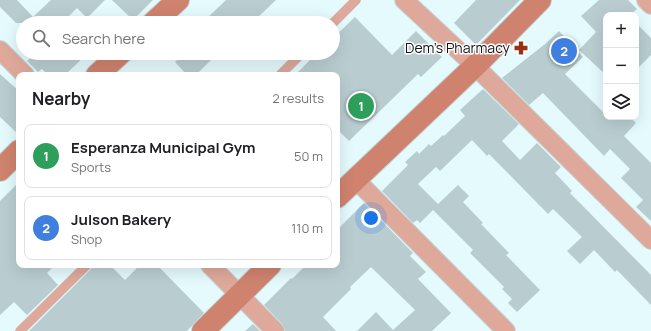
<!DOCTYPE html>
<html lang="en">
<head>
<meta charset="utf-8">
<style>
  :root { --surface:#fff; --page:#f2f2f2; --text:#202124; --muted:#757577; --line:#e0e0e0; --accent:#b45309 }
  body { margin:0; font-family:Manrope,sans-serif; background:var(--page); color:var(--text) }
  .controls { position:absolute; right:12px; top:12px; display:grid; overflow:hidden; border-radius:8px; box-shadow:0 4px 16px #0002 }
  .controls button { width:36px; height:36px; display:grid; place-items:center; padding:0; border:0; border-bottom:1px solid var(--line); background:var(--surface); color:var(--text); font:20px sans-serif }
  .you { position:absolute; left:371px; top:218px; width:14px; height:14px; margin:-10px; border:3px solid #fff; border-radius:50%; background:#1a73e8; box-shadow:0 0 0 6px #1a73e833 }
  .badge { display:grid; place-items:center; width:26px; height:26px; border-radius:50%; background:var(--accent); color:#fff; font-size:13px; font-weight:700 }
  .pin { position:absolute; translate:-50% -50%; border:2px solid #fff; box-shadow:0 1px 4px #0006 }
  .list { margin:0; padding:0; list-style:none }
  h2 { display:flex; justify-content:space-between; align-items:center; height:52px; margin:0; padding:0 16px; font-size:17px }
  h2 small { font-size:13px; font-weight:400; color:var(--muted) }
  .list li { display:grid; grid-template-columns:26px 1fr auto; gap:12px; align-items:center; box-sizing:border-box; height:64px; margin:0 8px 8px; padding:0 8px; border:1px solid var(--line); border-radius:8px }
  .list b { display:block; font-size:15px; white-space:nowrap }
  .list p { margin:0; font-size:13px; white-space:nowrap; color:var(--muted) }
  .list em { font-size:13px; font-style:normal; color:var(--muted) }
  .icon { flex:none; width:22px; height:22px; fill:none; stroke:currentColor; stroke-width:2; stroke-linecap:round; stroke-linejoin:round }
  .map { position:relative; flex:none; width:651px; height:331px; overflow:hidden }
  .search { position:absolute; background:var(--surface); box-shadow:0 4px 16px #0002; left:16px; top:16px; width:324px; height:44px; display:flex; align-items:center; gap:10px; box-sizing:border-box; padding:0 14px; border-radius:22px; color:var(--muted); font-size:15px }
  .panel { position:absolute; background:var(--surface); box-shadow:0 4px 16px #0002; left:16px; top:72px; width:324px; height:196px; border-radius:8px }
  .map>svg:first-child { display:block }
  .building { fill:#b9cdd1 }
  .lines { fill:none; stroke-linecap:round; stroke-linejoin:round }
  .lane-casing { stroke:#c3d5d8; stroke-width:10 }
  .street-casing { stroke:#c3d5d8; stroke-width:20 }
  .secondary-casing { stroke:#c3d5d8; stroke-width:24 }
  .lane { stroke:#dea99b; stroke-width:9 }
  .street { stroke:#dea99b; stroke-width:18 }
  .secondary { stroke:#cf836e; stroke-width:22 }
  .labels { text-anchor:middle; stroke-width:3; stroke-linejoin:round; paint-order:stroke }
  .poi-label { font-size:14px; fill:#0e1516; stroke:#fff; text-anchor:end }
</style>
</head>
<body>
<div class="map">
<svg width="651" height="331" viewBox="0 0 651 331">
  <rect width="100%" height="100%" fill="#e5fafd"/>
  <path class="building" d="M0 0H17L33 17 51 0H105L87 18 77 8 62 23H16L0 7Z
    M112 0H153L133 20Z
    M226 0H276L257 18 256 17 249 23H202Z
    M476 0H520L476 45 454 23Z
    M599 0H628L637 9 630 15H606V75L579 50 596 32 581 16Z
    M355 17 392 55 416 31 442 57 421 77 418 74 349 141 337 129V75H295L317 53H333V38Z
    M636 23 651 38V55L636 70Z
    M559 31 583 57 565 74 606 115V117H630L636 123 624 136 651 163V221L636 207 643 200 621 178 630 169 610 149 604 156 543 93 529 105 502 78 545 44Z
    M36 53H88L65 75H48L42 69 38 72 27 61Z
    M185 53H218L196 75H187L175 62Z
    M0 74 19 91V135L0 117Z
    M483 89 519 124 502 141 520 160 537 143 561 167 555 173 572 191 570 193 651 275V305L617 270 615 272 594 250 580 264 567 251 582 237 553 209 548 214 489 154 487 156 472 140 440 171 436 167 418 184 438 204 458 185 469 196 463 202 483 223 481 224 509 253 506 255 540 290 517 312 508 303 512 299 502 289 504 287 470 253 473 250 433 210 420 223 417 220 413 223 382 191 408 165 405 162 417 151 419 154 429 144 431 146 443 135 444 136 465 116 460 110Z
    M19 182V265H55L47 273 58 285 27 315 14 302 0 315V201Z
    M364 203 413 253 410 256 426 272 418 279 451 313 432 331H357L376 312 393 330 415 310 371 267 350 287 351 289 323 317 336 331H285L282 324 264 305 291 278 292 279 306 265H337V230Z
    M93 265H110L125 280 140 265H157L204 313 187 331H29L91 269Z
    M253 324 260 331H245Z"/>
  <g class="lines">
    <g class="lane-casing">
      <path id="lane" d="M333 23 356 0
        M280 75 302 53
        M20 331 87 265"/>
    </g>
    <g class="street-casing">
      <path id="street" d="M404 0 475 66 651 240
        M646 0 651 5
        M0 50 25 75
        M355 179 506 331
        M210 265 275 331"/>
    </g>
    <g class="secondary-casing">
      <path id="secondary" d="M153 23 178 0
        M97 75 121 53
        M0 170 19 151
        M337 197 475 66 540 0
        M203 331 270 265"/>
    </g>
    <use href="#lane" class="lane"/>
    <use href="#street" class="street"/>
    <use href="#secondary" class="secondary"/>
  </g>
  <defs>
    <g id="pharmacy-bare" transform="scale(1.08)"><path d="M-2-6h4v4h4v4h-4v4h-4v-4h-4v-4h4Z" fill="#983013" stroke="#fff" stroke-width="2.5" paint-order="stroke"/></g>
  </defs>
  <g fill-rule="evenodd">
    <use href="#pharmacy-bare" x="521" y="48"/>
  </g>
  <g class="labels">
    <g class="poi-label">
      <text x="510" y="53">Dem's Pharmacy</text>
    </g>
  </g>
</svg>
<div class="controls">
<button>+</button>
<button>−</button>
<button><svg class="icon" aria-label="layers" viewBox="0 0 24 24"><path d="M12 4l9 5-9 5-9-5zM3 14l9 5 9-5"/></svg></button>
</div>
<div class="you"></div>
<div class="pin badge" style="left:361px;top:106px;background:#2e9e5b">1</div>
<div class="pin badge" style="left:564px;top:51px;background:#3f7fe0">2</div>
<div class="search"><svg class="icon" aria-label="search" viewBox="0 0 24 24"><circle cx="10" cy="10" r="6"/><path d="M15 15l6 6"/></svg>Search here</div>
<section class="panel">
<h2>Nearby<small>2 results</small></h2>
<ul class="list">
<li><span class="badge" style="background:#2e9e5b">1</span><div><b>Esperanza Municipal Gym</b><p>Sports</p></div><em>50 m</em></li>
<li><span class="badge" style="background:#3f7fe0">2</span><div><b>Julson Bakery</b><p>Shop</p></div><em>110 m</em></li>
</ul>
</section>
</div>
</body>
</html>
